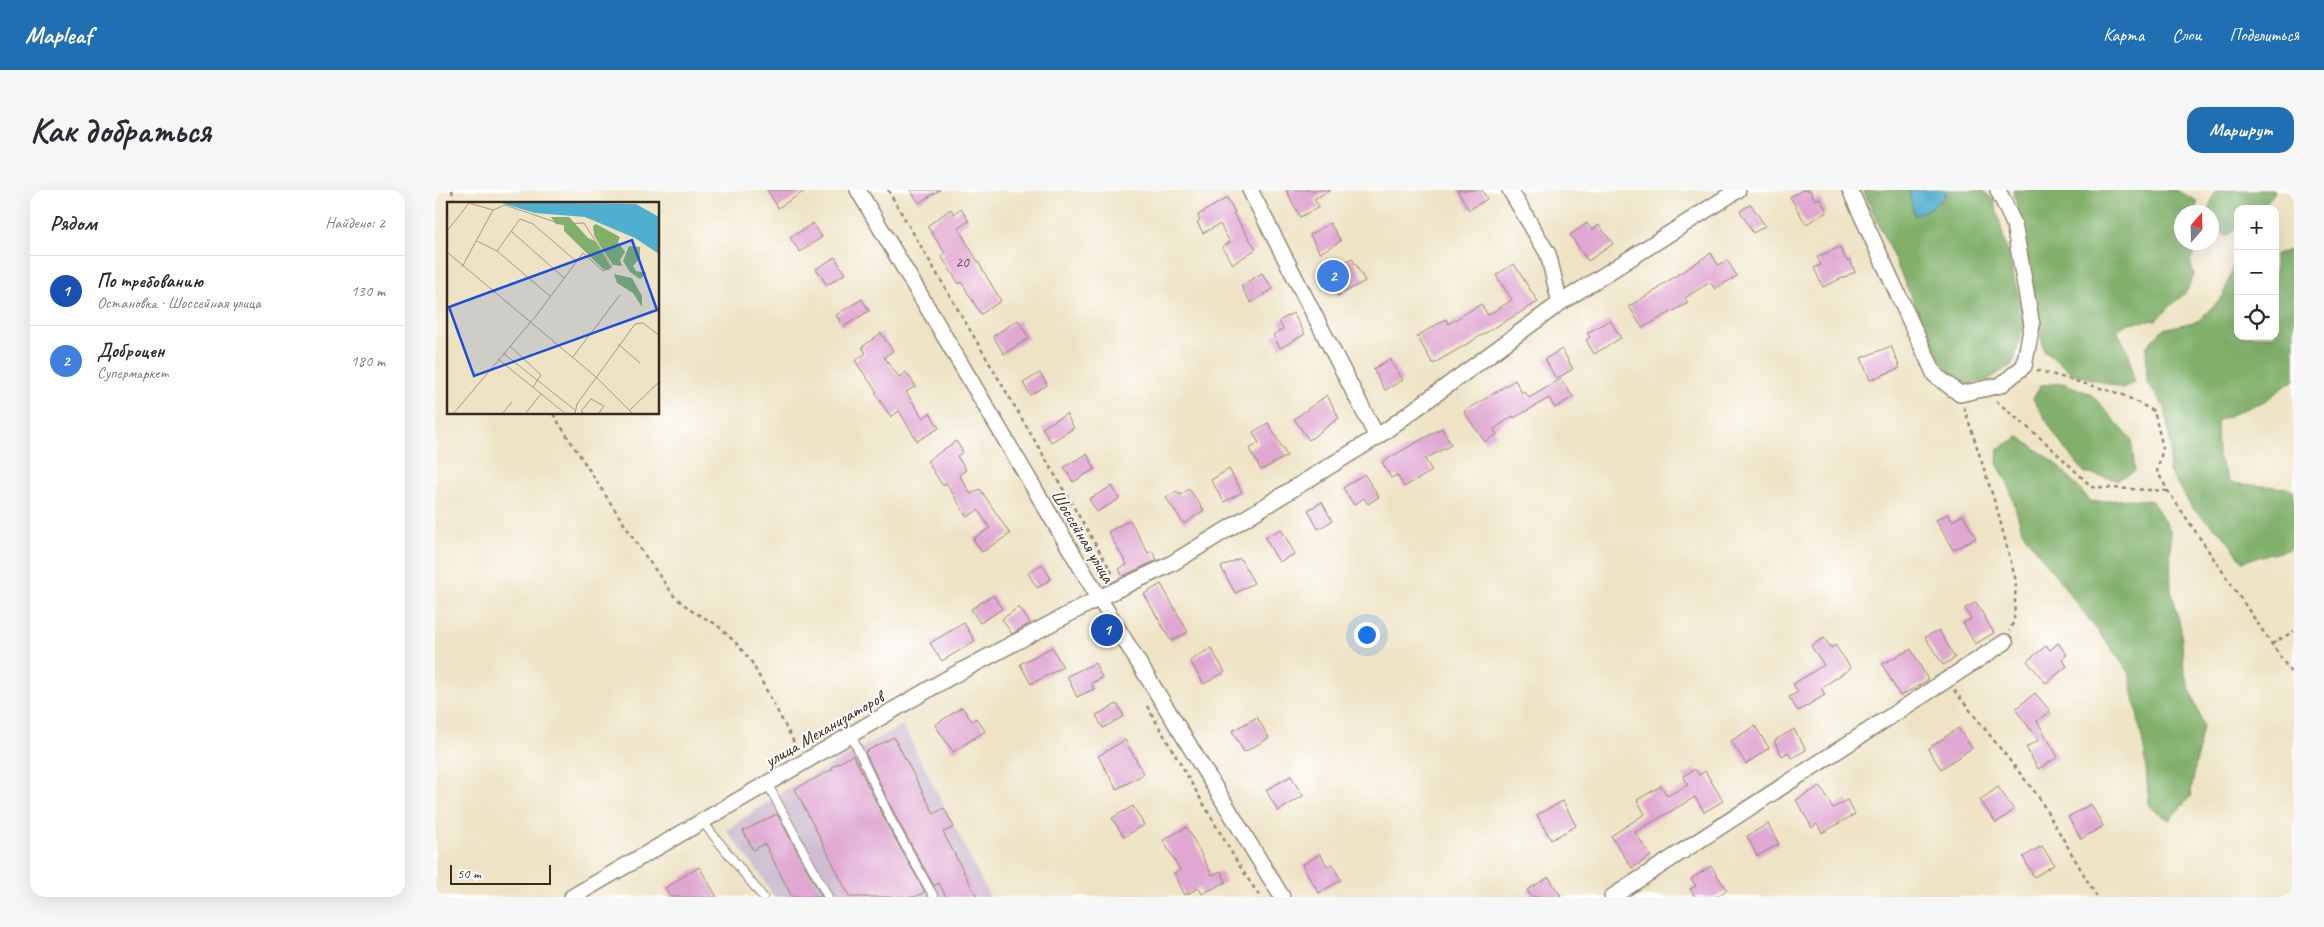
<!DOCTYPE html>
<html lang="ru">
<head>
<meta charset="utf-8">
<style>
  :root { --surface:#fff; --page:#f7f7f7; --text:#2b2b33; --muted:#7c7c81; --line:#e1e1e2; --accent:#1f6fb2 }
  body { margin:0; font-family:Caveat,sans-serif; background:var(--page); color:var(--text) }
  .controls { position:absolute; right:15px; top:15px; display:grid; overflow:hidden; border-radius:10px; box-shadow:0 5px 20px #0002 }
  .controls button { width:45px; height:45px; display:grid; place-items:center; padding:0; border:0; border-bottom:1px solid var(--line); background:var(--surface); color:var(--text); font:25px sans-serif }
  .compass { position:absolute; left:1739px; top:15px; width:45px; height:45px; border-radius:50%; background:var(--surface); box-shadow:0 5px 20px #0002; rotate:20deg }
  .scale { position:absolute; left:15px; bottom:12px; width:101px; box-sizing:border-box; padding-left:5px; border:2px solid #3b2a1e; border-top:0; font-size:14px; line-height:18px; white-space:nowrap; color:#3b2a1e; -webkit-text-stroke:4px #fff; paint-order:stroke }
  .you { position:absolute; left:931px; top:444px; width:18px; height:18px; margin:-12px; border:4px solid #fff; border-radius:50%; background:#1a73e8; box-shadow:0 0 0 8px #1a73e833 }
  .badge { display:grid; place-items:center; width:32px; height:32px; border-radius:50%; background:var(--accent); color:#fff; font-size:16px; font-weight:700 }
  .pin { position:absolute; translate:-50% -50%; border:2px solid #fff; box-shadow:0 1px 5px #0006 }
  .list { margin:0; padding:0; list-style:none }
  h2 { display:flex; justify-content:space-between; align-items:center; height:65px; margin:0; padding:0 20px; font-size:21px }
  h2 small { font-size:16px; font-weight:400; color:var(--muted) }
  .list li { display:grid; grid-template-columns:32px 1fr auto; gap:15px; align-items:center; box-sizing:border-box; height:70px; padding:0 20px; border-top:1px solid var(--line) }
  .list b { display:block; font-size:19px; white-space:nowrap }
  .list p { margin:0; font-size:16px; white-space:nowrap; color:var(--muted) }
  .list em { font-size:16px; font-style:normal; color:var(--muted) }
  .icon { flex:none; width:28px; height:28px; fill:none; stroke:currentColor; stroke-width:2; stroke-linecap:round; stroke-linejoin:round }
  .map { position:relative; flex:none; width:1859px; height:707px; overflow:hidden; border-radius:15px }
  header { display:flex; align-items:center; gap:30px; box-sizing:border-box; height:70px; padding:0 25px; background:var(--accent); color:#fff }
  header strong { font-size:24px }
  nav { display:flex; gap:28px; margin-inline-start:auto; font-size:18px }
  .intro { display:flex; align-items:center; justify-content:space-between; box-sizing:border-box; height:120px; padding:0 30px }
  h1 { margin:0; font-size:35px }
  .button { padding:12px 22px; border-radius:15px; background:var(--accent); color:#fff; font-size:18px; font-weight:700 }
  main { display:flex; gap:30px; padding:0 30px }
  aside { flex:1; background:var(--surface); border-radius:15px; box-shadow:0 5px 20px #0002 }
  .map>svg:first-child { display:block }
  .industrial { fill:#cebed1 }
  .forest { fill:#81b06a; stroke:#5e6d44 }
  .water { fill:#50aecf; stroke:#466c76 }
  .building { fill:#e0a7d2 }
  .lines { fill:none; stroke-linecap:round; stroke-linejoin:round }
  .service-casing { stroke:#948672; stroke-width:10 }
  .minor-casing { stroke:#948672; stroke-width:18 }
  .path { stroke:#948672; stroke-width:2.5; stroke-dasharray:4 4; stroke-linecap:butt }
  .service { stroke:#fff; stroke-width:8 }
  .minor { stroke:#fff; stroke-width:15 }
  .labels { text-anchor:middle; stroke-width:4; stroke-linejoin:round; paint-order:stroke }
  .number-label { font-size:15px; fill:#64494b }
  .street-label { font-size:18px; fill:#3b2a1e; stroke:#fff }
  .inset-road { fill:none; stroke:#a69982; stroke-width:1 }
  .view { fill:#1d4ed8; fill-opacity:0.15; stroke:#1d4ed8; stroke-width:2.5 }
  .inset-edge { fill:none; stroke:#3b2a1e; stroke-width:2.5 }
</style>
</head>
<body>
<header>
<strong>Mapleaf</strong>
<nav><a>Карта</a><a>Слои</a><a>Поделиться</a></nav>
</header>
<div class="intro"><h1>Как добраться</h1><a class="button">Маршрут</a></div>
<main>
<aside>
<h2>Рядом<small>Найдено: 2</small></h2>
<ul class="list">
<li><span class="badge" style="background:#1a4fb4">1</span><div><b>По требованию</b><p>Остановка · Шоссейная улица</p></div><em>130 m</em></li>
<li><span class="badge" style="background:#3f7fe0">2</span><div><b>Доброцен</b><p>Супермаркет</p></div><em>180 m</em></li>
</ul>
</aside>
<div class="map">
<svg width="1859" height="707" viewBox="0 0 1859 707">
  <rect width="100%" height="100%" fill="#fff"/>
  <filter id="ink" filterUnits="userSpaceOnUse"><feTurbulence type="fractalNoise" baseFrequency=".02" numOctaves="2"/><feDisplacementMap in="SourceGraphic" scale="10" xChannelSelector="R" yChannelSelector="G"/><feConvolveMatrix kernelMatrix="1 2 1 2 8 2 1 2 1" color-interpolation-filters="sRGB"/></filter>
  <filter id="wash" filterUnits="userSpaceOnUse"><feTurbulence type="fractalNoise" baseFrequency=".0096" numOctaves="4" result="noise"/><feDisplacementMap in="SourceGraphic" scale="20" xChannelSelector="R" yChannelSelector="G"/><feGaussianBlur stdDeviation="1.12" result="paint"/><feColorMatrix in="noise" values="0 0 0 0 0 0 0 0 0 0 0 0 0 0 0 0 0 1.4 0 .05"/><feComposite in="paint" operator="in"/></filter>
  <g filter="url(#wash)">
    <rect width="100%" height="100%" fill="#eee3c5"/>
    <path class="industrial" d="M468 535 555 707H339L326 685 291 640 350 600Z"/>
    <path class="forest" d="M1428 0H1474L1479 25 1509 9 1512 0H1547L1559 10 1590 132 1578 174 1551 191 1527 195 1519 190 1503 166Z
      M1578 0H1741L1762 11 1763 22H1746V52L1766 53V55L1755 70 1759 85 1752 101 1721 130 1694 133 1682 140 1694 164 1699 193 1687 198 1637 183 1609 161 1587 38Z
      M1781 0H1838L1839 4 1825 19H1803V38L1791 46 1777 38 1775 15Z
      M1803 50V146H1840V64L1859 59V190L1831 210 1782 231 1783 267 1795 293 1851 298 1859 301V356L1853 360 1808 371 1788 345 1758 319 1734 282 1736 257 1730 218 1712 193 1711 157 1728 139 1763 131 1788 106 1799 74Z
      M1628 193 1656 204 1696 249 1700 281 1682 290 1650 283 1626 254 1598 209 1606 195Z
      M1584 247 1623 275 1656 312 1697 309 1717 311 1735 340 1736 399 1746 439 1749 482 1768 535 1755 607 1734 630 1714 616 1710 564 1694 482 1587 341 1574 296 1562 273 1563 259Z"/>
    <path class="water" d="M1474 0H1512C1507 14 1493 20 1479 25Z"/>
    <g id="blocks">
      <path class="building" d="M332 0H371L343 18Z
        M475 0H505L484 13Z
        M851 0H896L879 9 884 17 865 27Z
        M1022 0H1047L1052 9 1034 20Z
        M1368 0H1375L1380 10 1385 8 1392 22 1371 34 1355 7Z
        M792 8 800 22 798 23 821 59 798 74 787 57 795 52 785 34 768 43 762 32 765 30 763 25Z
        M1316 14 1330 36 1318 43 1305 21Z
        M516 19 519 24 526 19 534 31 523 38 566 111 546 124 526 92 524 94 506 66 510 63 492 36Z
        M378 33 387 47 365 62 355 48Z
        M895 33 906 51 885 63 875 45Z
        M1152 33 1157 40 1164 35 1178 54 1153 71 1135 45Z
        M1405 57 1412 71 1415 70 1420 82 1388 97 1379 78 1386 75 1382 67Z
        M1276 63 1283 75 1292 70 1302 86 1280 99 1275 92 1250 108 1253 113 1207 138 1194 116 1225 98 1224 97Z
        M400 67 410 84 392 95 381 79Z
        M917 68 930 91 903 106 891 83Z
        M1079 74 1103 112 998 174 982 146 1011 129 1013 134 1046 114 1053 125 1077 110 1061 85Z
        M827 83 838 99 816 113 806 96Z
        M427 109 434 121 408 137 401 125Z
        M858 123 870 144 845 158 838 145 848 139 844 131Z
        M583 130 594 148 569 164 558 146Z
        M1175 130 1186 148 1159 164 1151 150 1155 147 1152 143Z
        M446 143 458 161 449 167 464 187 471 182 481 196 471 202 488 228 495 223 504 238 482 251 464 221 456 227 440 203 442 202 420 171 431 163 427 157Z
        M1456 156 1465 178 1435 190 1426 168Z
        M1127 159 1138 179 1121 189 1110 169Z
        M955 169 968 190 950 200 938 179Z
        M605 183 612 195 595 205 588 193Z
        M1126 189 1138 207 1120 218 1114 208 1079 228 1078 226 1059 239 1062 244 1050 252 1029 222 1080 190 1087 203 1090 202 1094 208Z
        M892 205 904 228 874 250 859 229Z
        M631 224 639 238 616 252 607 238Z
        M833 233 852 266 826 280 814 259 824 253 818 242Z
        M1007 238 1016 255 990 269 997 281 969 297 962 285 956 288 947 272Z
        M521 251 528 262 522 266 531 280 524 285 536 304 545 299 575 344 547 362 538 349 555 338 543 320 532 327 511 293 508 296 492 271Z
        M652 264 660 279 638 292 629 277Z
        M794 279 807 302 789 312 776 290Z
        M929 284 944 307 933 314 929 308 919 315 908 298Z
        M677 296 684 309 662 322 654 309Z
        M754 299 769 320 749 334 731 308 742 301 745 305Z
        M887 312 897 331 883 339 873 320Z
        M1513 324 1517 331 1528 325 1541 348 1518 360 1501 330Z
        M695 330 713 363 717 361 722 370 688 386 684 379 692 375 673 342Z
        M846 339 860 364 844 372 830 348Z
        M805 368 819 393 800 403 786 377Z
        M607 374 616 389 602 398 593 383Z
        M726 394 753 442 736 451 709 404Z
        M558 405 567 419 545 433 536 419Z
        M1541 412 1559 443 1540 454 1528 433 1536 429 1530 418Z
        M584 417 595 433 577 444 567 429Z
        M529 433 540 451 507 471 495 453Z
        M1504 440 1520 468 1508 475 1490 447Z
        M1389 448 1396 458 1400 455 1416 478 1386 498 1390 505 1363 521 1354 507 1363 502 1358 494 1389 475 1376 456Z
        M1623 453 1632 465 1627 469 1632 476 1611 493 1592 471 1611 456 1615 460Z
        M617 457 628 477 596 494 585 474Z
        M776 458 790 482 769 494 755 471Z
        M1476 459 1493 490 1465 506 1447 474Z
        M660 473 667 488 656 493 659 499 642 507 632 486Z
        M1600 503 1615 521 1602 531 1623 567 1603 579 1591 557 1604 550 1580 519Z
        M682 514 689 526 668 538 661 525Z
        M527 517 537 531 541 528 550 541 518 562 500 535Z
        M822 527 834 548 809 562 797 541Z
        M1320 536 1334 558 1311 574 1296 551Z
        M1523 538 1537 558 1506 579 1493 559Z
        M1359 539 1371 560 1357 568 1353 562 1347 566 1339 551Z
        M459 547 499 624 509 618 519 637 508 642 542 707H511L504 693 499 696 462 629 430 562Z
        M690 550 709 584 682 599 663 566Z
        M418 565 452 634 490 702 480 707H415L360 599 398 579 397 577Z
        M1260 579 1264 585 1270 581 1288 611 1269 622 1260 607 1200 642 1216 666 1197 678 1176 646 1210 624 1202 610 1226 596 1232 606 1253 595 1248 586Z
        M856 586 868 606 843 621 831 600Z
        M1385 596 1398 618 1412 610 1420 624 1387 643 1382 634 1377 638 1361 610Z
        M1563 597 1579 620 1561 633 1545 610Z
        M1128 611 1141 636 1116 650 1102 625Z
        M1656 614 1668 636 1646 649 1633 627Z
        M698 616 709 635 689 647 677 628Z
        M342 624 387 707H357L330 654 318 660 308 641Z
        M1333 634 1344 654 1322 666 1312 646Z
        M752 637 777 685 786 681 791 692 767 704 764 698 750 705 739 683 745 680 728 650Z
        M1607 656 1619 675 1599 687 1588 667Z
        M885 664 893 677 897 674 906 690 884 703 867 675Z
        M1276 676 1292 700 1281 707H1260L1255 699 1261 696 1256 689Z
        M264 677 282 707H236L230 698Z
        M1114 687 1126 707H1097L1092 700Z"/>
    </g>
  </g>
  <g filter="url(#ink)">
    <use href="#blocks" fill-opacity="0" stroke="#948672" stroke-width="1"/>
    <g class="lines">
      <g class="service-casing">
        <path id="service" d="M416 545 457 632 499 707
          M332 593 393 707
          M267 631 328 707"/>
      </g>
      <g class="minor-casing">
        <path id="minor" d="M423 0 664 408 847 707
          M815 0 942 247
          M1075 0 1113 64 1125 113
          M1415 0 1500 185 1525 204 1566 195 1589 176 1597 135 1579 34 1563 0
          M137 707 515 487 664 408 736 374 942 247 1125 113 1303 0
          M1177 707 1570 452"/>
      </g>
      <path class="path" d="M17 0 20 14
        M453 0 679 386
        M1602 180 1686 204 1719 221 1728 258 1722 281 1733 301 1859 487
        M1561 211 1609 251 1657 297 1733 301
        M1529 217 1562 319 1581 391 1579 431 1574 441
        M118 224 206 360 239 406 257 421 281 434 301 453 316 471 363 560
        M1837 454 1859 441
        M1519 500 1603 606 1662 707
        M712 516 802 672 825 707"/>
      <use href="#service" class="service"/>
      <use href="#minor" class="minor"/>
    </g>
  </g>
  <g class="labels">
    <g class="number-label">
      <text x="527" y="77">20</text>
    </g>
    <g class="street-label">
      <text transform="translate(648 346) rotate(59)" y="6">Шоссейная улица</text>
      <text transform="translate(389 539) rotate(-30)" y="6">улица Механизаторов</text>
    </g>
  </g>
  <g transform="translate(12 12)">
    <rect width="212" height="212" fill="#eee3c5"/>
    <path d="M104 15H122L141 36 148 39 164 65 162 68 156 67 117 29V23L109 22ZM149 22 173 35 171 40 178 50 173 58 175 64 166 63 153 44 147 33 146 24ZM182 44 193 45V56L186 64 189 69 200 71 193 77 183 70 176 59ZM167 72 185 76 195 94V105L186 91 170 81Z" fill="#81b06a"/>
    <path d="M51 0 189 2 212 15V52L188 36 138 15 88 11Z" fill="#50aecf"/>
    <path class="inset-road" d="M0 29 22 1 46 8 58 3 114 22 137 21 165 65 156 69 136 51 88 115 6 212M64 29 117 76M30 39 50 49 104 95M50 49 73 17 86 22 129 59M0 50 149 175 186 212M15 65 46 8M171 142 193 161M63 144 94 173 86 185M56 151 128 208M125 156 173 93M51 157 119 212M144 197 157 204 151 212M182 209 213 179M55 212 65 200M78 212 94 192M128 212 130 202 188 122 196 121 213 134M138 212 134 209 145 196"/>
    <path class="view" d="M185 38 210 108 27 174 2 105Z"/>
    <rect width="212" height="212" class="inset-edge"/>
  </g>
</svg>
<div class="controls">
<button>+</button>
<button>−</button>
<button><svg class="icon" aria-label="locate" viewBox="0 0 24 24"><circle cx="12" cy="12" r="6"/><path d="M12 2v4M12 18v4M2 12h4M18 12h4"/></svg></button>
</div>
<svg class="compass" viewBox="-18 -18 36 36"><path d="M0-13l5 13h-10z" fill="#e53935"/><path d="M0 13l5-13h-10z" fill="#7c7c81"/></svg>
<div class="scale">50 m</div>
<div class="you"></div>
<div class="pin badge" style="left:672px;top:440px;background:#1a4fb4">1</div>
<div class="pin badge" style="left:898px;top:86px;background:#3f7fe0">2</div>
</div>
</main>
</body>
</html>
